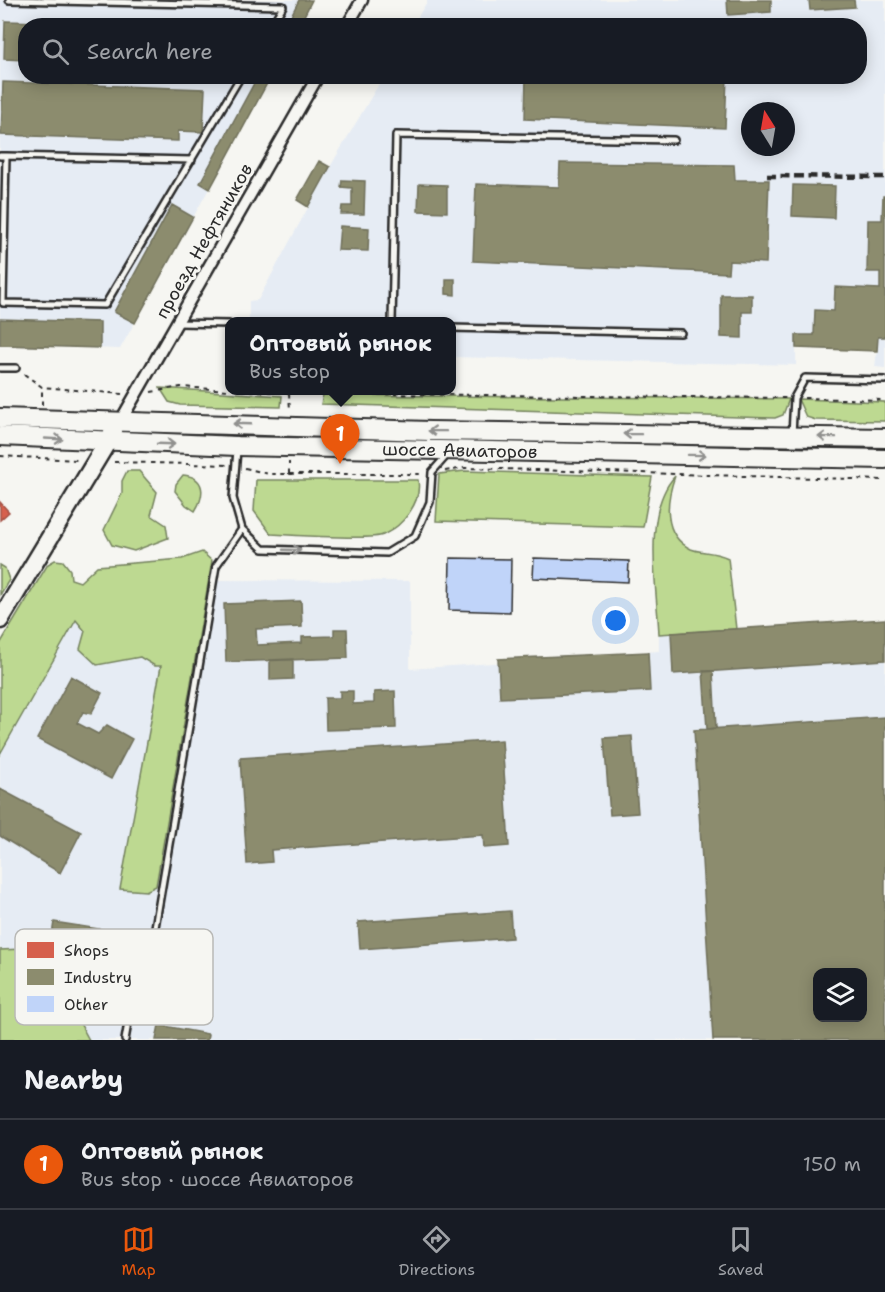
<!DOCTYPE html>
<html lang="en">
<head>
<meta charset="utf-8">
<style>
  :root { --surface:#171b24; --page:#242831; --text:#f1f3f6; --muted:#9ea1a6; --line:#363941; --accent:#ea580c }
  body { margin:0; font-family:"Shantell Sans",sans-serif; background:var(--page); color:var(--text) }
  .controls { position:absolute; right:18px; bottom:18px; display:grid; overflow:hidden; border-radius:12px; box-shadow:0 3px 15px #0003 }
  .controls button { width:54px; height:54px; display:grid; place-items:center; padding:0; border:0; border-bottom:2px solid var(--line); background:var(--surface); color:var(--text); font:30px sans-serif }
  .compass { position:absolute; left:741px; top:102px; width:54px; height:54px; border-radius:50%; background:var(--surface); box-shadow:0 3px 15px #0003; rotate:349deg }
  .you { position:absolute; left:616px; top:621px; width:21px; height:21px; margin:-15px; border:4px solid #fff; border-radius:50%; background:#1a73e8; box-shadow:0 0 0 9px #1a73e833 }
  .badge { display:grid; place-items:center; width:39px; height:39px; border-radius:50%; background:var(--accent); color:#fff; font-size:20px; font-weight:700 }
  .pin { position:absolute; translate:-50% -50px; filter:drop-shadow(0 2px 3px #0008) }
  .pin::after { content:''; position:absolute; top:32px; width:21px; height:18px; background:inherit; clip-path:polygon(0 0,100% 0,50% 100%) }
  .popup { position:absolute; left:225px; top:317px; width:231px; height:78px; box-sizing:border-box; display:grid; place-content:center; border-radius:12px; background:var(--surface); filter:drop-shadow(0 2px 4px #0005); font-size:20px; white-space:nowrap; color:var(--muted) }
  .popup b { font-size:22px; color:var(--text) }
  .popup::after { content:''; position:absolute; left:50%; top:100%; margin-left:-12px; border:12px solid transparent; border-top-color:var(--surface) }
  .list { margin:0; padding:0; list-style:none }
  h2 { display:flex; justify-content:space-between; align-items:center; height:78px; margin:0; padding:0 24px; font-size:26px }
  h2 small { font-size:20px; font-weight:400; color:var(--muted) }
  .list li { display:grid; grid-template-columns:39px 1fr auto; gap:18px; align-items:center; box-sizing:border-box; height:90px; padding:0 24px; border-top:2px solid var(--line) }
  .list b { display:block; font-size:22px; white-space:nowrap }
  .list p { margin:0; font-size:20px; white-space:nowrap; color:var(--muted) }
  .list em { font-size:20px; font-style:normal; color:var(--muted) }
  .icon { flex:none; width:33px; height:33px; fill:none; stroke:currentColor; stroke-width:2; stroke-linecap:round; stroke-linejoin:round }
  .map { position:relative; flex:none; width:885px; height:1040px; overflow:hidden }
  .search { position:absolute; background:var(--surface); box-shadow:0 3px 15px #0003; left:18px; right:18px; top:18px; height:66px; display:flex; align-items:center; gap:15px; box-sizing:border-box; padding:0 21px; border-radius:24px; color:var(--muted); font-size:22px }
  .sheet { height:168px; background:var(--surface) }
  nav { display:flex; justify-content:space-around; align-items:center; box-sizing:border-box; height:84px; border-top:2px solid var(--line); background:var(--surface); font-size:16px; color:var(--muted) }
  nav a { display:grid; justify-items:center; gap:3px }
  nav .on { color:var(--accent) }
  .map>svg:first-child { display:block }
  .built { fill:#e6ecf4; fill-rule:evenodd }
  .green { fill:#bdd991; stroke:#74825e; stroke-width:1.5 }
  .shops { fill:#d6604d; stroke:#a35043; stroke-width:1.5 }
  .industry { fill:#8c8c6e; stroke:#6f6f5a; stroke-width:1.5; fill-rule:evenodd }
  .building { fill:#c0d4f9; stroke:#2b2b2b; stroke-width:1.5 }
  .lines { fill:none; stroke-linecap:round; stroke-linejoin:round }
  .lane-casing { stroke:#2b2b2b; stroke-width:10 }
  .street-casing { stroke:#2b2b2b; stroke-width:15 }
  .secondary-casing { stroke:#2b2b2b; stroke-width:21 }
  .primary-casing { stroke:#2b2b2b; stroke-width:22 }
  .path { stroke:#2b2b2b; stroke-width:2; stroke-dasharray:4.5 4.5; stroke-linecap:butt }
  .lane { stroke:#f6f6f2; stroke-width:5 }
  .street { stroke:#f6f6f2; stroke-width:10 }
  .secondary { stroke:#f6f6f2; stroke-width:16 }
  .primary { stroke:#f6f6f2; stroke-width:18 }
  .rail { stroke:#2b2b2b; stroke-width:4.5; stroke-dasharray:9 4.5; stroke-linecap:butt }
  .oneway { stroke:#90908e }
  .labels { text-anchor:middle; stroke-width:6; stroke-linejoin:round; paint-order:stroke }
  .street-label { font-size:18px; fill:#2b2b2b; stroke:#f6f6f2 }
  .key { fill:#f6f6f2; stroke:#b9b9b6; stroke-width:1.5 }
  .key-label { font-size:16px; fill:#2b2b2b }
</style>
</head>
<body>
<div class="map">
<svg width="885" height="1040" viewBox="0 0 885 1040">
  <rect width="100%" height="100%" fill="#f6f6f2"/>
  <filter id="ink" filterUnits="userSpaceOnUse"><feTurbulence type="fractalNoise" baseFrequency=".0167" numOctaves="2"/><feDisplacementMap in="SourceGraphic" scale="12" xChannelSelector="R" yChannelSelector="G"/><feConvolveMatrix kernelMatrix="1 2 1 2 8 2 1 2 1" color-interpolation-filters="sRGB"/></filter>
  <g filter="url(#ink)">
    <path class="built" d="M0 0H312L299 25 26 26V76L271 77 120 349 0 345Z
      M428 0H885V368L875 367 877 351 796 348V365L451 357V322L249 321V301L258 300 330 167 383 77 860 76V26L413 25ZM750 111H786V147H750Z
      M214 580 410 581V669L659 651V634L885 619V1040H71L86 979 0 965V751L76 619 162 648ZM818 972H862V1018H818Z"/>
    <path class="green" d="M160 388 282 396 281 407 180 405 169 402Z
      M323 395 789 399 783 415 775 418 321 404Z
      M798 399 885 402V421L816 420 806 417Z
      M127 471H139L157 492 151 515 166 525 168 538 134 551 112 545 104 530 122 493V481Z
      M465 471 652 477 643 527 436 521 439 474Z
      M183 475C206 477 205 495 195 511L186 505 175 491 176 484Z
      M675 476C666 501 662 535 691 549 700 553 714 551 728 558L736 629 659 634C657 589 642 511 675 476Z
      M256 480H418C422 502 403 526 383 535 373 540 288 535 271 534L254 511Z
      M202 552 212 561 156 886 146 891 120 889 161 666H155L140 657 97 665 80 649 85 631 76 620 0 754V644L48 564 55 560 63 561 70 570 71 579 80 582 97 566 182 559Z
      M0 565 5 568 9 580 0 595Z
      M24 949 67 999 89 1040H0V950Z"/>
    <path class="shops" d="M0 502 9 512 0 520Z"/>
    <path class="industry" d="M299 0H312L299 26H286Z
      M727 0H771V12L728 15Z
      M809 0H854L855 7 810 10Z
      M5 21 188 26H26V60L4 59Z
      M258 76H271L210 189 200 183Z
      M526 76H727L725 128 525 119Z
      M741 76H759V79H741Z
      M3 82 205 89 203 132 178 131V141L1 135Z
      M319 161 330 167 308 207 297 200Z
      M560 163 734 165 735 180H769L766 263 729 261 728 273 473 261 476 184 559 187Z
      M342 180 365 181 364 214H341L342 206H352V188L341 187Z
      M419 184 447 185V212L418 211Z
      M793 185 835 186 834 218 792 216Z
      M883 196H885V337H878L877 351 796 348V335H814L815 310 834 311 835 287 880 289V272H867L868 220H882Z
      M172 205 193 217 135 323 114 312Z
      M340 226 369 228 368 251 338 250Z
      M446 279H455V295L446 294Z
      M721 295H752V312H742V338L721 337Z
      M0 319 100 322V348L0 345Z
      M301 601 302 627 256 629 257 645 302 643V637L334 636V629H347L348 658 226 662 224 604Z
      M885 619V660L673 674 671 633Z
      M648 652 650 691 500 698 498 659Z
      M293 659V679L270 680V660Z
      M703 671H713L716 728 707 729Z
      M71 676 102 693 91 714 83 712 77 723 98 734 107 725 132 739 111 779 37 739Z
      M340 691H353V704L374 703V692L395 691 396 728 326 730 325 698H340Z
      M885 717V1040H713L694 730ZM818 972H862V1018H818Z
      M632 736 638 813 610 815 604 738Z
      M502 740 509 846 484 848 483 835 271 850 272 862 247 864 240 758Z
      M0 789 81 832 60 873 0 836Z
      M510 911 512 938 360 949 358 922Z
      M54 922 112 931 103 982 46 972Z
      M159 1025 208 1034 207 1040H156Z"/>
    <path class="building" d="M450 558 511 559 510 612 449 610Z
      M534 558 629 561 628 582 533 578Z"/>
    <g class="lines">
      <g class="lane-casing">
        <path id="lane" d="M9 0 283 6 271 26
          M0 156H6L3 303 105 305 241 76
          M6 156 192 160
          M392 322 396 135 674 140
          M177 323 229 324
          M451 328 681 333
          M0 368H16
          M792 434 794 398 805 378 885 380
          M237 450 233 498 242 529 263 549 387 553 415 536 430 502 432 472 448 454
          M125 1040 130 1012 149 963 216 566 242 529"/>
      </g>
      <g class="street-casing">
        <path id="street" d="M347 26 362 0
          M120 422 318 76"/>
      </g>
      <g class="secondary-casing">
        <path id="secondary" d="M0 620 114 431"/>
      </g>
      <g class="primary-casing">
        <g id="primary">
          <path d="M0 418 430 431 885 438"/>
          <path id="s1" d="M0 436 237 446 885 459"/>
        </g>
      </g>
      <path class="path" d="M24 374 42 387 122 394
        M241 390 289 393 786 398
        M151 392 181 387 229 390
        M289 393 290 411
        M804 398 885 400
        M42 405V387
        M0 456 78 460
        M114 462 228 465
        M245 468 269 474H422
        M445 471 465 468 885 480
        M289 474V462"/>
      <use href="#lane" class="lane"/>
      <use href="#street" class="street"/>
      <use href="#secondary" class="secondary"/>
      <use href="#primary" class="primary"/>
      <path class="rail" d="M767 176 885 177"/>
    </g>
    <defs><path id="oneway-shaft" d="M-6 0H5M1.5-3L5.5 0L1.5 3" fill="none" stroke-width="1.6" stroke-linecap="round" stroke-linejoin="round" transform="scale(1.5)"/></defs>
    <g class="oneway">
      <use href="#oneway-shaft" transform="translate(242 424) rotate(-178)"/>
      <use href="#oneway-shaft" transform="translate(437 431) rotate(-179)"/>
      <use href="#oneway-shaft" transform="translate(632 434) rotate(-179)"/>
      <use href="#oneway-shaft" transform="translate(827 437) rotate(-179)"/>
      <use href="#oneway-shaft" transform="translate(54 439) rotate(3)"/>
      <use href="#oneway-shaft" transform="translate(166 444) rotate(2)"/>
      <use href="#oneway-shaft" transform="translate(697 455) rotate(1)"/>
      <use href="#oneway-shaft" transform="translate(292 550) rotate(2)"/>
    </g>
  </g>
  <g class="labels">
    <g class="street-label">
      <text transform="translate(204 241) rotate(-60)" y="6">проезд Нефтяников</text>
      <text dy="6" stroke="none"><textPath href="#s1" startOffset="460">шоссе Авиаторов</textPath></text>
    </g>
  </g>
  <rect x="15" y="929" width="198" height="96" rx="9" class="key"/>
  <rect x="27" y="942" width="27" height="16" fill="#d6604d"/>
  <rect x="27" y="969" width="27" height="16" fill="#8c8c6e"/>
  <rect x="27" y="996" width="27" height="16" fill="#c0d4f9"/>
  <g class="key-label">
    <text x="64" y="956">Shops</text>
    <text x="64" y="983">Industry</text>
    <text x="64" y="1010">Other</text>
  </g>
</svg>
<div class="controls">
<button><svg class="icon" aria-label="layers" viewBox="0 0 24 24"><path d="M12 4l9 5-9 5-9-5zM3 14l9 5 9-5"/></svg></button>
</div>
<svg class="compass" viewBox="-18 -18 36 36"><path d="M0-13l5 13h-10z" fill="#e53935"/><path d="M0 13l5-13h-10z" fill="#9ea1a6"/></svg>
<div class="you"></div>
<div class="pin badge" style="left:340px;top:464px">1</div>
<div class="popup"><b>Оптовый рынок</b>Bus stop</div>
<div class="search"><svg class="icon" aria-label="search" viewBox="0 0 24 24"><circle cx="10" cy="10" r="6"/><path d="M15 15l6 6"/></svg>Search here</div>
</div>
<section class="sheet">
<h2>Nearby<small></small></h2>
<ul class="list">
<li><span class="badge">1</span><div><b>Оптовый рынок</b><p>Bus stop · шоссе Авиаторов</p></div><em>150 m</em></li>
</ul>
</section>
<nav>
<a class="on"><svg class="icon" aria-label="map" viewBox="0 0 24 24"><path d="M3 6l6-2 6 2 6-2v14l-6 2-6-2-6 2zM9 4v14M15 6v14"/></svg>Map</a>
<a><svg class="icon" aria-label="directions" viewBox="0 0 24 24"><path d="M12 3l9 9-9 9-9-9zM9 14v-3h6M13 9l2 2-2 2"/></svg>Directions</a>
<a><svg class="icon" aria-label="saved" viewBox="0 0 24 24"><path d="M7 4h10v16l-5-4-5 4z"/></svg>Saved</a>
</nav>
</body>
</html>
